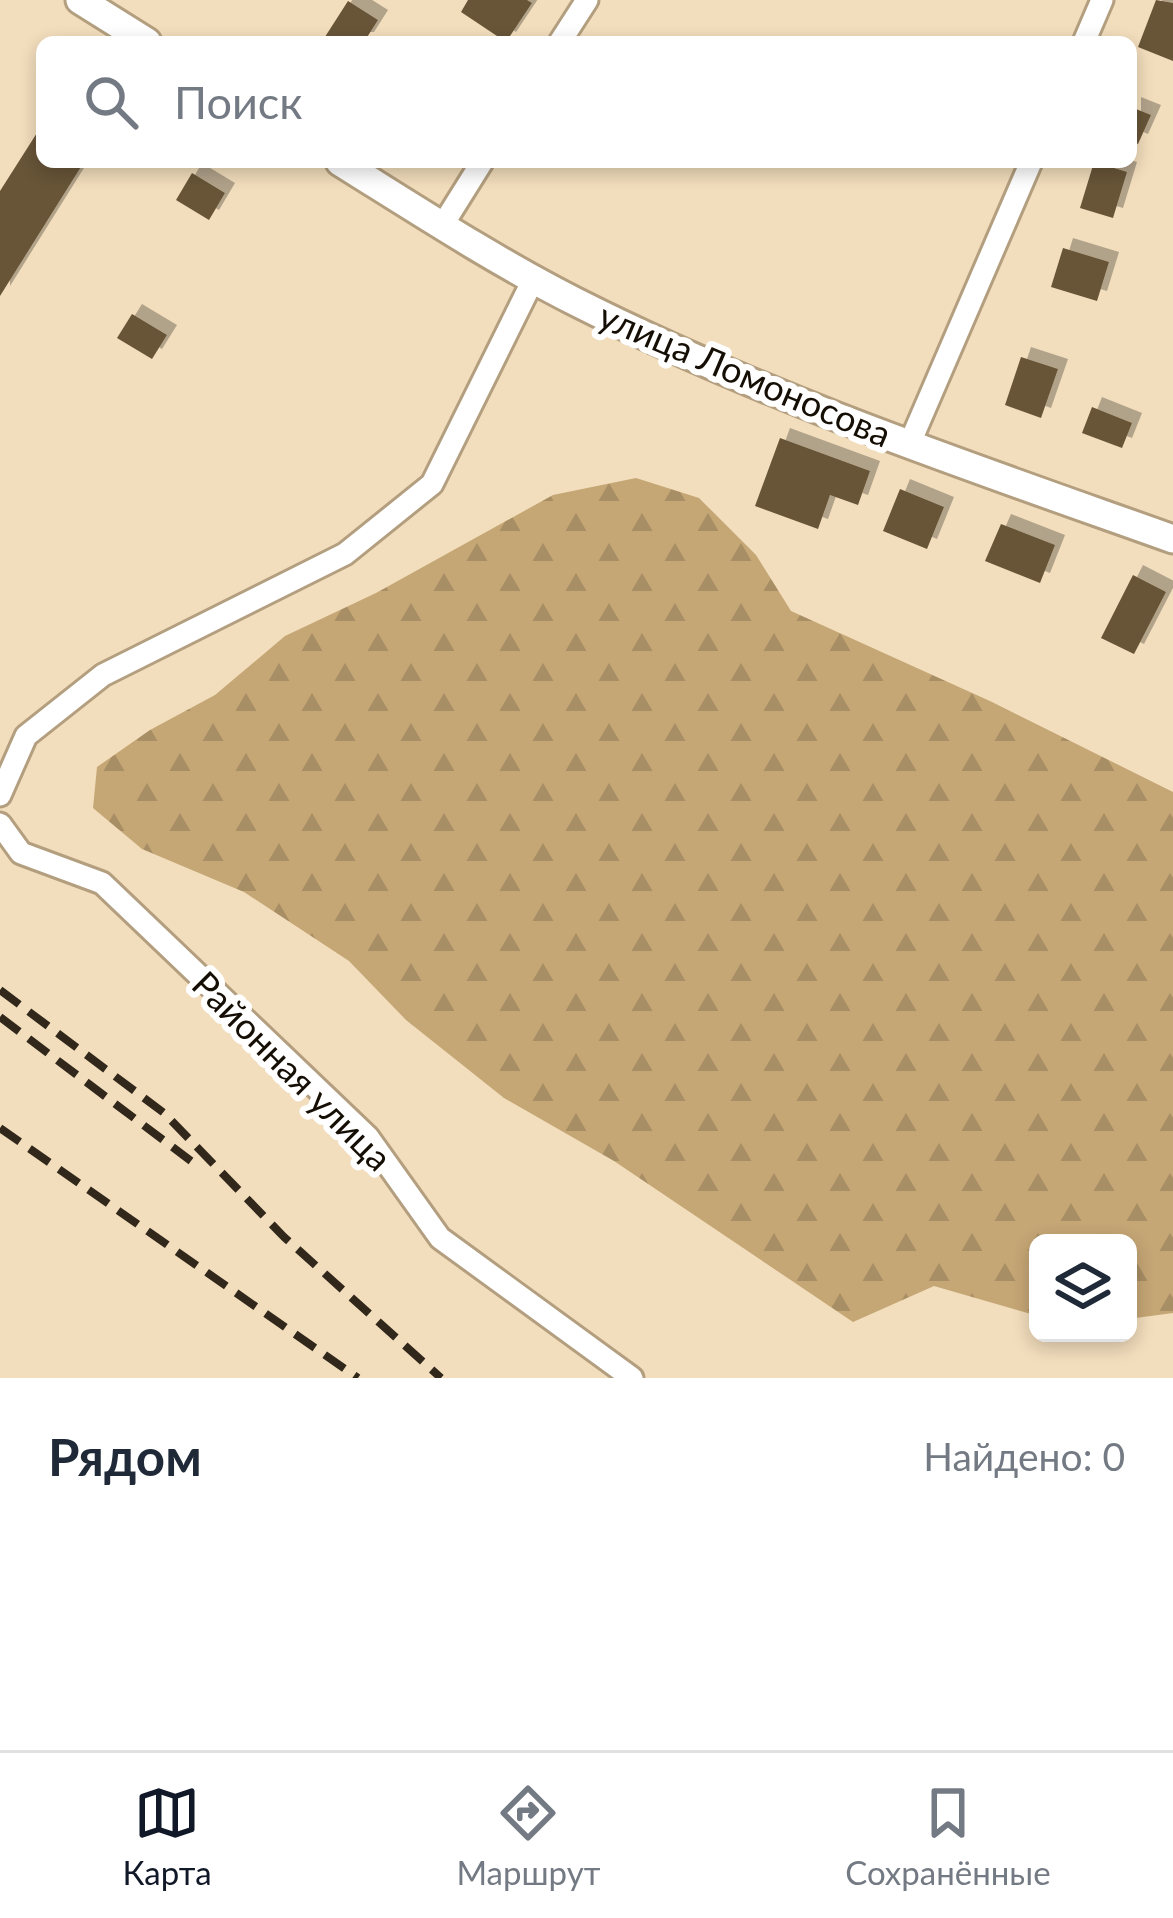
<!DOCTYPE html>
<html lang="ru">
<head>
<meta charset="utf-8">
<style>
  :root { --surface:#fff; --page:#f6f6f7; --text:#1f2937; --muted:#747a83; --line:#e0e1e3; --accent:#111827 }
  body { margin:0; font-family:Lato,sans-serif; background:var(--page); color:var(--text) }
  .controls { position:absolute; right:36px; bottom:36px; display:grid; overflow:hidden; border-radius:18px; box-shadow:0 6px 18px #0003 }
  .controls button { width:108px; height:108px; display:grid; place-items:center; padding:0; border:0; border-bottom:3px solid var(--line); background:var(--surface); color:var(--text); font:60px sans-serif }
  .list { margin:0; padding:0; list-style:none }
  h2 { display:flex; justify-content:space-between; align-items:center; height:156px; margin:0; padding:0 48px; font-size:51px }
  h2 small { font-size:39px; font-weight:400; color:var(--muted) }
  .icon { flex:none; width:66px; height:66px; fill:none; stroke:currentColor; stroke-width:2; stroke-linecap:round; stroke-linejoin:round }
  .map { position:relative; flex:none; width:1173px; height:1378px; overflow:hidden }
  .search { position:absolute; background:var(--surface); box-shadow:0 6px 18px #0003; left:36px; right:36px; top:36px; height:132px; display:flex; align-items:center; gap:30px; box-sizing:border-box; padding:0 42px; border-radius:18px; color:var(--muted); font-size:45px }
  .sheet { height:372px; background:var(--surface) }
  nav { display:flex; justify-content:space-around; align-items:center; box-sizing:border-box; height:168px; border-top:3px solid var(--line); background:var(--surface); font-size:33px; color:var(--muted) }
  nav a { display:grid; justify-items:center; gap:6px }
  nav .on { color:var(--accent) }
  .map>svg:first-child { display:block }
  .forest { fill:url(#forest-firs) }
  .building { fill:#675538; filter:url(#shadow) }
  .lines { fill:none; stroke-linecap:round; stroke-linejoin:round }
  .minor-casing { stroke:#b39f7f; stroke-width:27 }
  .tertiary-casing { stroke:#b39f7f; stroke-width:33 }
  .minor { stroke:#fff; stroke-width:21 }
  .tertiary { stroke:#fff; stroke-width:27 }
  .rail { stroke:#31281b; stroke-width:8; stroke-dasharray:24 12; stroke-linecap:butt }
  .labels { text-anchor:middle; stroke-width:12; stroke-linejoin:round; paint-order:stroke }
  .street-label { font-size:36px; fill:#150e04; stroke:#fff }
</style>
</head>
<body>
<div class="map">
<svg width="1173" height="1378" viewBox="0 0 1173 1378">
  <defs>
    <pattern id="forest-firs" width="22" height="20" patternUnits="userSpaceOnUse" patternTransform="scale(3)"><rect width="22" height="20" fill="#c5a675"/><path d="M5 1l3.5 6h-7zM16 11l3.5 6h-7z" fill="#a88e64"/></pattern>
    <filter id="shadow"><feDropShadow dx="10" dy="-10" stdDeviation="0" flood-color="#0004"/></filter>
  </defs>
  <rect width="100%" height="100%" fill="#f2ddbc"/>
  <path class="forest" d="M636 478 699 498 756 555 791 611 992 702 1173 792V1313L1128 1319V1243H1038V1316L934 1286 853 1322 614 1161 504 1098 406 1020 349 961 244 892 142 849 93 808 97 767 150 730 215 695 285 636 376 593 553 495Z"/>
  <path class="building" d="M468 0H527L532 3 506 42 461 12Z
    M1156 0 1173 3V61L1138 47Z
    M348 1 378 20 364 42H326L323 40Z
    M1131 107 1151 115 1138 144 1131 141Z
    M42 125V162H84L0 296V191Z
    M1094 162 1127 172 1113 218 1080 208Z
    M192 173 225 193 209 220 176 200Z
    M1063 248 1109 262 1097 301 1051 287Z
    M132 314 167 335 152 359 117 338Z
    M1021 357 1058 369 1041 418 1005 405Z
    M1092 407 1132 423 1122 448 1082 433Z
    M780 438 870 471 858 505 830 495 818 529 755 506Z
    M900 489 944 507 927 549 883 531Z
    M1001 524 1055 545 1040 583 985 561Z
    M1133 575 1166 592 1134 654 1101 638Z"/>
  <g class="lines">
    <g class="minor-casing">
      <path id="minor" d="M560 42 587 0
        M1084 42 1102 0
        M442 226 482 162
        M909 445 1031 162
        M0 795 26 736 103 675 345 554 432 484 534 278
        M0 824 21 853 102 883 368 1137 440 1238 632 1378"/>
    </g>
    <g class="tertiary-casing">
      <path id="tertiary" d="M80 0 147 42
        M340 162C417 210 495 261 576 302 768 399 971 467 1173 539"/>
    </g>
    <use href="#minor" class="minor"/>
    <use href="#tertiary" class="tertiary"/>
    <path class="rail" d="M0 990 164 1113 284 1237 441 1378
      M0 1017 191 1161
      M0 1128 358 1378"/>
  </g>
  <g class="labels">
    <g class="street-label">
      <text transform="translate(745 375) rotate(23)" y="13">улица Ломоносова</text>
      <text transform="translate(292 1071) rotate(45)" y="13">Районная улица</text>
    </g>
  </g>
</svg>
<div class="controls">
<button><svg class="icon" aria-label="layers" viewBox="0 0 24 24"><path d="M12 4l9 5-9 5-9-5zM3 14l9 5 9-5"/></svg></button>
</div>
<div class="search"><svg class="icon" aria-label="search" viewBox="0 0 24 24"><circle cx="10" cy="10" r="6"/><path d="M15 15l6 6"/></svg>Поиск</div>
</div>
<section class="sheet">
<h2>Рядом<small>Найдено: 0</small></h2>
<ul class="list">
</ul>
</section>
<nav>
<a class="on"><svg class="icon" aria-label="map" viewBox="0 0 24 24"><path d="M3 6l6-2 6 2 6-2v14l-6 2-6-2-6 2zM9 4v14M15 6v14"/></svg>Карта</a>
<a><svg class="icon" aria-label="directions" viewBox="0 0 24 24"><path d="M12 3l9 9-9 9-9-9zM9 14v-3h6M13 9l2 2-2 2"/></svg>Маршрут</a>
<a><svg class="icon" aria-label="saved" viewBox="0 0 24 24"><path d="M7 4h10v16l-5-4-5 4z"/></svg>Сохранённые</a>
</nav>
</body>
</html>
